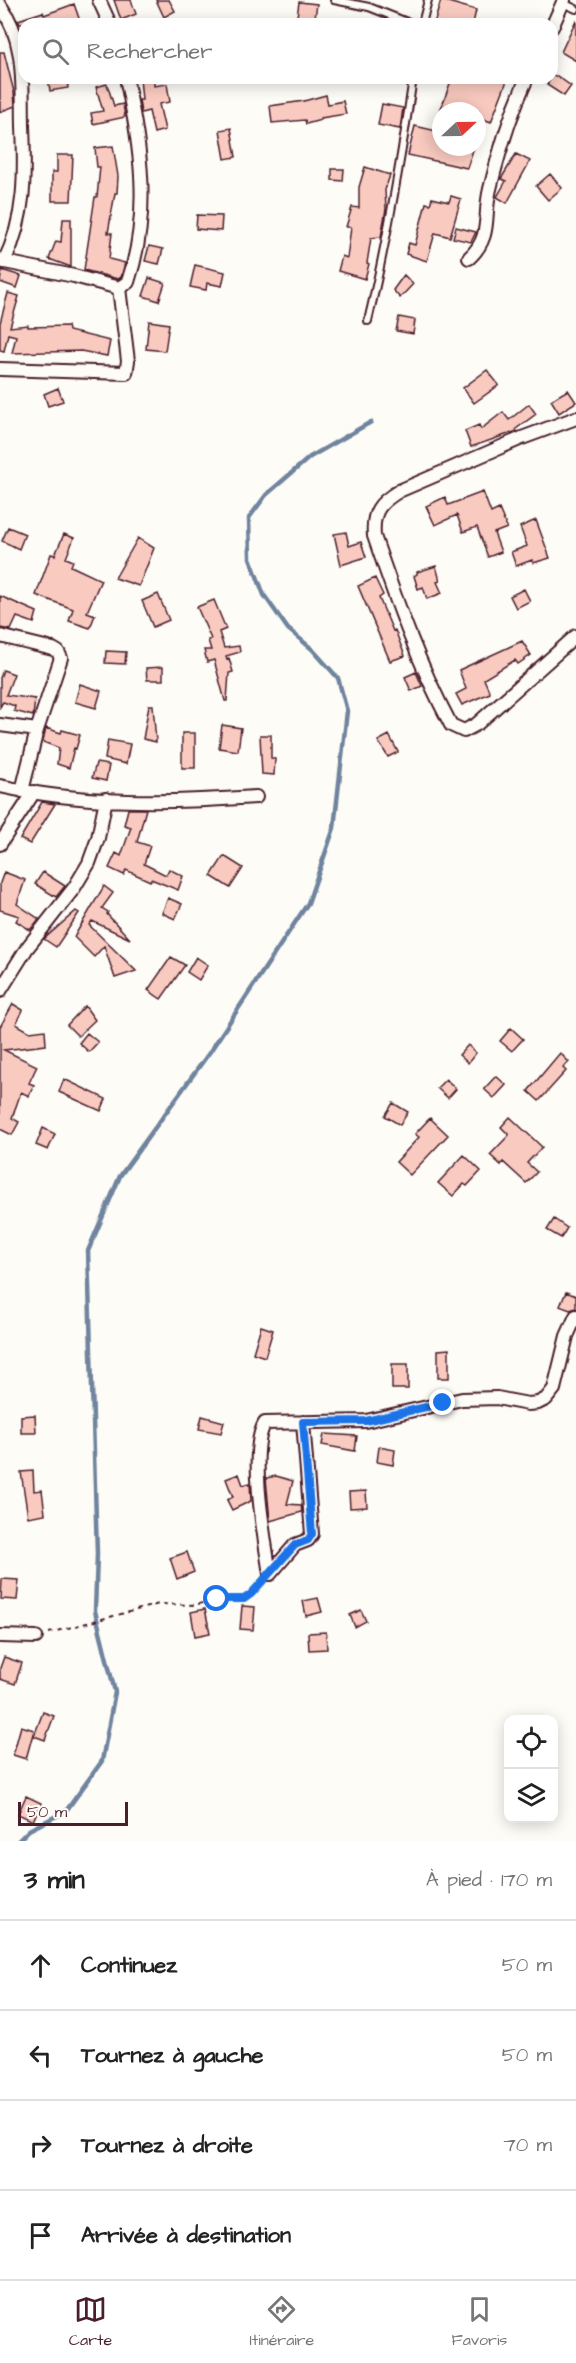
<!DOCTYPE html>
<html lang="fr">
<head>
<meta charset="utf-8">
<style>
  :root { --surface:#fff; --page:#f2f2f2; --text:#222; --muted:#767676; --line:#e0e0e0; --accent:#4a1f2b }
  body { margin:0; font-family:"Architects Daughter",sans-serif; background:var(--page); color:var(--text) }
  .controls { position:absolute; right:18px; bottom:18px; display:grid; overflow:hidden; border-radius:12px; box-shadow:0 3px 15px #0003 }
  .controls button { width:54px; height:54px; display:grid; place-items:center; padding:0; border:0; border-bottom:2px solid var(--line); background:var(--surface); color:var(--text); font:30px sans-serif }
  .compass { position:absolute; left:432px; top:102px; width:54px; height:54px; border-radius:50%; background:var(--surface); box-shadow:0 3px 15px #0003; rotate:68deg }
  .scale { position:absolute; left:18px; bottom:15px; width:110px; box-sizing:border-box; padding-left:6px; border:3px solid #4a1f2b; border-top:0; font-size:16px; line-height:21px; white-space:nowrap; color:#4a1f2b; -webkit-text-stroke:4px #fdfcf7; paint-order:stroke }
  .stop { position:absolute; width:18px; height:18px; margin:-14px; border:4px solid #1a73e8; border-radius:50%; background:#fff }
  .stop.end { background:#1a73e8; border-color:#fff; box-shadow:0 2px 6px #0008 }
  .list { margin:0; padding:0; list-style:none }
  h2 { display:flex; justify-content:space-between; align-items:center; height:78px; margin:0; padding:0 24px; font-size:26px }
  h2 small { font-size:20px; font-weight:400; color:var(--muted) }
  .list li { display:grid; grid-template-columns:39px 1fr auto; gap:18px; align-items:center; box-sizing:border-box; height:90px; padding:0 24px; border-top:2px solid var(--line) }
  .list b { display:block; font-size:22px; white-space:nowrap }
  .list em { font-size:20px; font-style:normal; color:var(--muted) }
  .icon { flex:none; width:33px; height:33px; fill:none; stroke:currentColor; stroke-width:2; stroke-linecap:round; stroke-linejoin:round }
  .map { position:relative; flex:none; width:576px; height:1841px; overflow:hidden }
  .search { position:absolute; background:var(--surface); box-shadow:0 3px 15px #0003; left:18px; right:18px; top:18px; height:66px; display:flex; align-items:center; gap:15px; box-sizing:border-box; padding:0 21px; border-radius:18px; color:var(--muted); font-size:22px }
  .sheet { height:438px; background:var(--surface) }
  nav { display:flex; justify-content:space-around; align-items:center; box-sizing:border-box; height:84px; border-top:2px solid var(--line); background:var(--surface); font-size:16px; color:var(--muted) }
  nav a { display:grid; justify-items:center; gap:3px }
  nav .on { color:var(--accent) }
  .map>svg:first-child { display:block }
  .lines { fill:none; stroke-linecap:round; stroke-linejoin:round }
  .stream { stroke:#70849e; stroke-width:4.5 }
  .building { fill:#f9cac0; stroke:#4a1f2b; stroke-width:1.5 }
  .service-casing { stroke:#4a1f2b; stroke-width:10 }
  .minor-casing { stroke:#4a1f2b; stroke-width:16 }
  .path { stroke:#4a1f2b; stroke-width:2; stroke-dasharray:4.5 4.5; stroke-linecap:butt }
  .service { stroke:#fdfcf7; stroke-width:6 }
  .minor { stroke:#fdfcf7; stroke-width:12 }
  .route { stroke:#1a73e8; stroke-width:8 }
</style>
</head>
<body>
<div class="map">
<svg width="576" height="1841" viewBox="0 0 576 1841">
  <rect width="100%" height="100%" fill="#fdfcf7"/>
  <filter id="ink" filterUnits="userSpaceOnUse"><feTurbulence type="fractalNoise" baseFrequency=".0167" numOctaves="2"/><feDisplacementMap in="SourceGraphic" scale="12" xChannelSelector="R" yChannelSelector="G"/><feConvolveMatrix kernelMatrix="1 2 1 2 8 2 1 2 1" color-interpolation-filters="sRGB"/></filter>
  <g filter="url(#ink)">
    <g class="lines">
      <path class="stream" d="M18 1841 29 1830 66 1811 102 1761 115 1692 95 1611 97 1554 88 1251 120 1176 209 1053 308 903 334 828 347 711 338 678 312 649 288 629 264 595 250 558 249 518 266 495 310 457 371 422"/>
    </g>
    <path class="building" d="M114 0H131L136 14 121 20Z
      M156 0H169L175 11 164 17Z
      M441 0 476 10 473 24H434Z
      M299 2 317 4 314 24H296Z
      M74 4 81 24H20L18 20 43 12 44 15Z
      M576 20V61L561 52Z
      M0 52H4L14 92 15 106 0 112Z
      M552 76H557L571 86 564 96 547 85Z
      M48 78H67L68 88 50 91Z
      M140 78H154V86L167 84 170 102 159 104 165 130 154 133 149 111 141 113 139 100H142Z
      M452 78H508L491 122 478 117 479 111H440Z
      M107 84 114 106 123 104 125 117 93 124 91 113 103 111 96 87Z
      M326 95 328 104 343 101 346 114 321 118V120L306 124 305 120 272 123 270 106 304 101Z
      M382 104 403 108 400 129 378 125Z
      M415 126 441 132V147H474L467 168 408 155Z
      M231 128 236 157 225 159 220 130Z
      M113 146 118 176 117 193H115L108 233H112L109 259 125 263 121 277 118 279 84 270 95 197H97L100 167H97L95 148Z
      M516 154 530 161 507 203 497 197 506 181 501 179Z
      M57 155H73L71 201H52V172H57Z
      M365 167 390 175 385 190 386 209 381 237 371 238 367 263 369 264 365 279 338 271 342 256 347 258 351 227H346L352 207 359 208V187Z
      M332 169H344L343 181 332 180Z
      M550 174 562 188 548 200 536 186Z
      M451 196 461 199 450 237 435 233 427 261 406 254 409 243 415 245 426 203 430 204 432 198 449 202Z
      M197 215 222 216 221 231 196 229Z
      M63 219H71V267L49 259 56 241 61 242Z
      M456 227 476 232 471 242 453 238Z
      M149 246 163 249 159 264 145 261Z
      M195 265 225 272 222 286 207 283 206 290 190 287Z
      M2 270 21 276 17 288 0 282Z
      M404 275 413 284 400 298 393 290Z
      M149 278 165 283 159 301 143 296Z
      M8 293 19 296 10 327 28 325V327L68 326 69 331 110 341 107 356 81 351 12 353 16 336 8 334 4 351 0 350V323Z
      M399 317 415 320 413 334 396 331Z
      M149 321 169 324 165 351 146 349Z
      M487 370 499 385 474 403 463 388Z
      M58 388 63 401 48 406 44 394Z
      M568 390 576 402 559 413 551 400Z
      M529 404 536 414 516 429 517 431 471 447 465 431 479 425 481 429 503 412 509 420Z
      M483 492 491 513 499 509 507 528 494 533 501 552 488 557 477 527 463 532 457 515 435 525 426 506 445 497 448 505Z
      M536 520 550 558 533 563 532 560 516 566 511 552 527 546 520 527Z
      M8 527 25 534 19 549 2 541Z
      M346 532 349 546 361 542 366 557 341 565 334 534Z
      M64 534 74 538 66 558 73 561 71 566 101 580 87 612 95 615 90 628 69 621 73 609 36 595 51 554 55 555Z
      M138 538 154 548 139 586 115 578Z
      M436 566 440 581 437 582 442 593 427 599 423 587 418 589 414 576 417 574V572Z
      M375 578 383 595 379 598 393 631 395 630 405 656 390 661 358 586Z
      M524 589 530 601 516 608 510 596Z
      M158 594 169 620 153 627 142 601Z
      M0 596 37 612 34 623 17 617 11 630 0 628Z
      M214 600 226 629 219 632 224 648 239 646 240 652 226 656 227 659 229 658 233 672 229 673 227 701H225L214 660 207 662 204 650H211L208 640 211 639 197 607Z
      M522 641 531 655 518 664 515 660 484 679 490 693 462 705 456 694 466 689 459 670Z
      M106 651 126 652 125 664 105 663Z
      M163 667V680H147L146 668Z
      M3 670 14 674 6 695 35 699 33 716 14 711 15 706 3 702 0 707V678Z
      M416 672 422 686 411 691 405 677Z
      M80 684 101 691 96 708 75 702Z
      M149 705H153L156 742 143 739Z
      M222 725 241 728 238 751 219 748Z
      M46 728 61 733 62 730 80 735 76 749 74 748 69 768 57 764 59 748 43 742Z
      M182 733H195V768H182Z
      M260 735H271V758L275 759 274 775 262 774Z
      M389 735 398 752 388 757 378 741Z
      M108 740 130 744 126 764 105 759Z
      M96 763 109 765 106 781 92 778Z
      M42 802 55 804 30 844 20 839Z
      M128 809H146L137 842 150 846 144 864 166 875 169 869 183 876 178 890 151 879 150 881 126 870 124 875 109 868 116 853 121 856 131 827 124 825Z
      M224 856 243 868 230 888 211 876Z
      M4 872 25 880 17 904 39 919 30 930 16 921 19 916 0 910V883Z
      M43 872 65 886 56 897 35 884Z
      M104 886 113 893 102 908 108 912 107 914 130 939 92 921 89 925 136 971 115 978 104 946 94 957 74 937Z
      M168 898 182 904 175 919 162 913Z
      M76 911 79 913 56 947 44 939Z
      M171 957 185 965 161 999 148 990Z
      M196 957 208 965 199 980 187 972Z
      M13 1004 23 1010 16 1024 30 1032 45 1030 46 1045 4 1050 37 1066 29 1083 34 1085 29 1096 21 1092 12 1118 19 1122 12 1135 0 1129V1027Z
      M85 1006 95 1020 78 1036 67 1025Z
      M511 1028 523 1039 512 1051 500 1041Z
      M87 1033 98 1042 89 1052 79 1043Z
      M468 1045 476 1053 468 1063 459 1055Z
      M560 1053 569 1062 563 1068 566 1071 539 1101 528 1091Z
      M496 1076 506 1085 494 1098 484 1089Z
      M64 1079 106 1099 101 1111 59 1092Z
      M446 1079 456 1089 448 1098 437 1088Z
      M393 1103 408 1112 400 1125 385 1116Z
      M510 1117 542 1147 527 1163 537 1172 526 1183 503 1162 501 1165 490 1155 509 1135 501 1127Z
      M430 1118 448 1135 410 1175 396 1162 419 1137 415 1134Z
      M43 1128 55 1134 48 1150 36 1145Z
      M464 1155 481 1171 467 1186 464 1184 453 1196 438 1183Z
      M554 1219 567 1228 561 1238 547 1230Z
      M566 1292 576 1296V1308L570 1310 560 1306Z
      M261 1326 273 1330 265 1357 253 1353Z
      M449 1349V1378H438V1350Z
      M392 1364H408V1389H392Z
      M35 1415 36 1433H21V1416Z
      M202 1416 224 1422 221 1433 199 1429Z
      M324 1434 357 1436 355 1451 322 1445Z
      M379 1447 395 1450 393 1465 377 1462Z
      M33 1471 34 1491 42 1490 45 1514 28 1517 21 1472Z
      M239 1474 243 1485 250 1483 251 1501 232 1510 227 1500 233 1497 226 1479Z
      M276 1476 293 1481 287 1504 301 1505 302 1512 270 1521 266 1478Z
      M366 1491 367 1507 350 1508 349 1492Z
      M187 1552 194 1572 177 1579 170 1558Z
      M2 1579 19 1580 17 1600 1 1599Z
      M318 1598 322 1612 306 1616 303 1601Z
      M242 1606 255 1607 253 1630 240 1629Z
      M205 1609 210 1633 195 1636 191 1612Z
      M361 1610 366 1621 355 1627 350 1615Z
      M326 1632 327 1649 309 1650 308 1633Z
      M4 1657 22 1663 15 1684 0 1679V1668Z
      M43 1712 54 1716 45 1740 34 1736Z
      M21 1726 34 1730 26 1759 13 1755Z
      M26 1796 41 1803 33 1821 18 1814Z"/>
    <g class="lines">
      <g class="service-casing">
        <path id="service" d="M334 0 369 7 412 24
          M563 3 576 9
          M422 24 428 0
          M368 321C387 241 401 160 413 78"/>
      </g>
      <g class="minor-casing">
        <path id="minor" d="M99 0 110 24
          M0 5C26 41 22 83 23 126 25 173 26 217 4 262
          M552 27 564 0
          M469 258C493 236 483 216 490 189 499 151 511 113 527 78
          M0 261 74 276 119 288 128 282C151 214 141 146 126 78
          M0 369 126 373 128 361 119 288
          M576 418 522 438 399 491C379 503 372 512 374 536 397 603 418 663 451 725L464 731 477 724 576 636
          M0 636 53 649 58 652 61 658 37 730 22 791
          M0 725 37 730
          M0 786C84 805 171 803 256 797
          M0 844 34 792
          M0 991 27 948 74 888 89 863 98 838 106 799
          M270 1574C265 1542 248 1449 265 1423L366 1421 462 1399 497 1398 528 1404 538 1403 546 1399 554 1389 567 1336 576 1316
          M270 1574 295 1545 308 1540 312 1534 303 1422
          M0 1636 36 1637"/>
      </g>
      <path class="path" d="M49 1633 159 1604 195 1605 217 1599 244 1598 251 1595 260 1585"/>
      <use href="#service" class="service"/>
      <use href="#minor" class="minor"/>
    </g>
  </g>
  <g class="lines" filter="url(#ink)">
    <path class="route" d="M217 1599H244L251 1594 295 1545 308 1540 312 1534 303 1422 366 1421 443 1403"/>
  </g>
</svg>
<div class="controls">
<button><svg class="icon" aria-label="locate" viewBox="0 0 24 24"><circle cx="12" cy="12" r="6"/><path d="M12 2v4M12 18v4M2 12h4M18 12h4"/></svg></button>
<button><svg class="icon" aria-label="layers" viewBox="0 0 24 24"><path d="M12 4l9 5-9 5-9-5zM3 14l9 5 9-5"/></svg></button>
</div>
<svg class="compass" viewBox="-18 -18 36 36"><path d="M0-13l5 13h-10z" fill="#e53935"/><path d="M0 13l5-13h-10z" fill="#767676"/></svg>
<div class="scale">50 m</div>
<div class="stop" style="left:217px;top:1599px"></div>
<div class="stop end" style="left:443px;top:1403px"></div>
<div class="search"><svg class="icon" aria-label="search" viewBox="0 0 24 24"><circle cx="10" cy="10" r="6"/><path d="M15 15l6 6"/></svg>Rechercher</div>
</div>
<section class="sheet">
<h2>3 min<small>À pied · 170 m</small></h2>
<ul class="list">
<li><svg class="icon" aria-label="ahead" viewBox="0 0 24 24"><path d="M12 20V5M6 11l6-6 6 6"/></svg><div><b>Continuez</b></div><em>50 m</em></li>
<li><svg class="icon" aria-label="left" viewBox="0 0 24 24"><path d="M17 20v-9H6M10 6l-5 5 5 5"/></svg><div><b>Tournez à gauche</b></div><em>50 m</em></li>
<li><svg class="icon" aria-label="right" viewBox="0 0 24 24"><path d="M7 20v-9h11M14 6l5 5-5 5"/></svg><div><b>Tournez à droite</b></div><em>70 m</em></li>
<li><svg class="icon" aria-label="arrive" viewBox="0 0 24 24"><path d="M6 21V4h12l-3 4 3 4H6"/></svg><div><b>Arrivée à destination</b></div></li>
</ul>
</section>
<nav>
<a class="on"><svg class="icon" aria-label="map" viewBox="0 0 24 24"><path d="M3 6l6-2 6 2 6-2v14l-6 2-6-2-6 2zM9 4v14M15 6v14"/></svg>Carte</a>
<a><svg class="icon" aria-label="directions" viewBox="0 0 24 24"><path d="M12 3l9 9-9 9-9-9zM9 14v-3h6M13 9l2 2-2 2"/></svg>Itinéraire</a>
<a><svg class="icon" aria-label="saved" viewBox="0 0 24 24"><path d="M7 4h10v16l-5-4-5 4z"/></svg>Favoris</a>
</nav>
</body>
</html>
